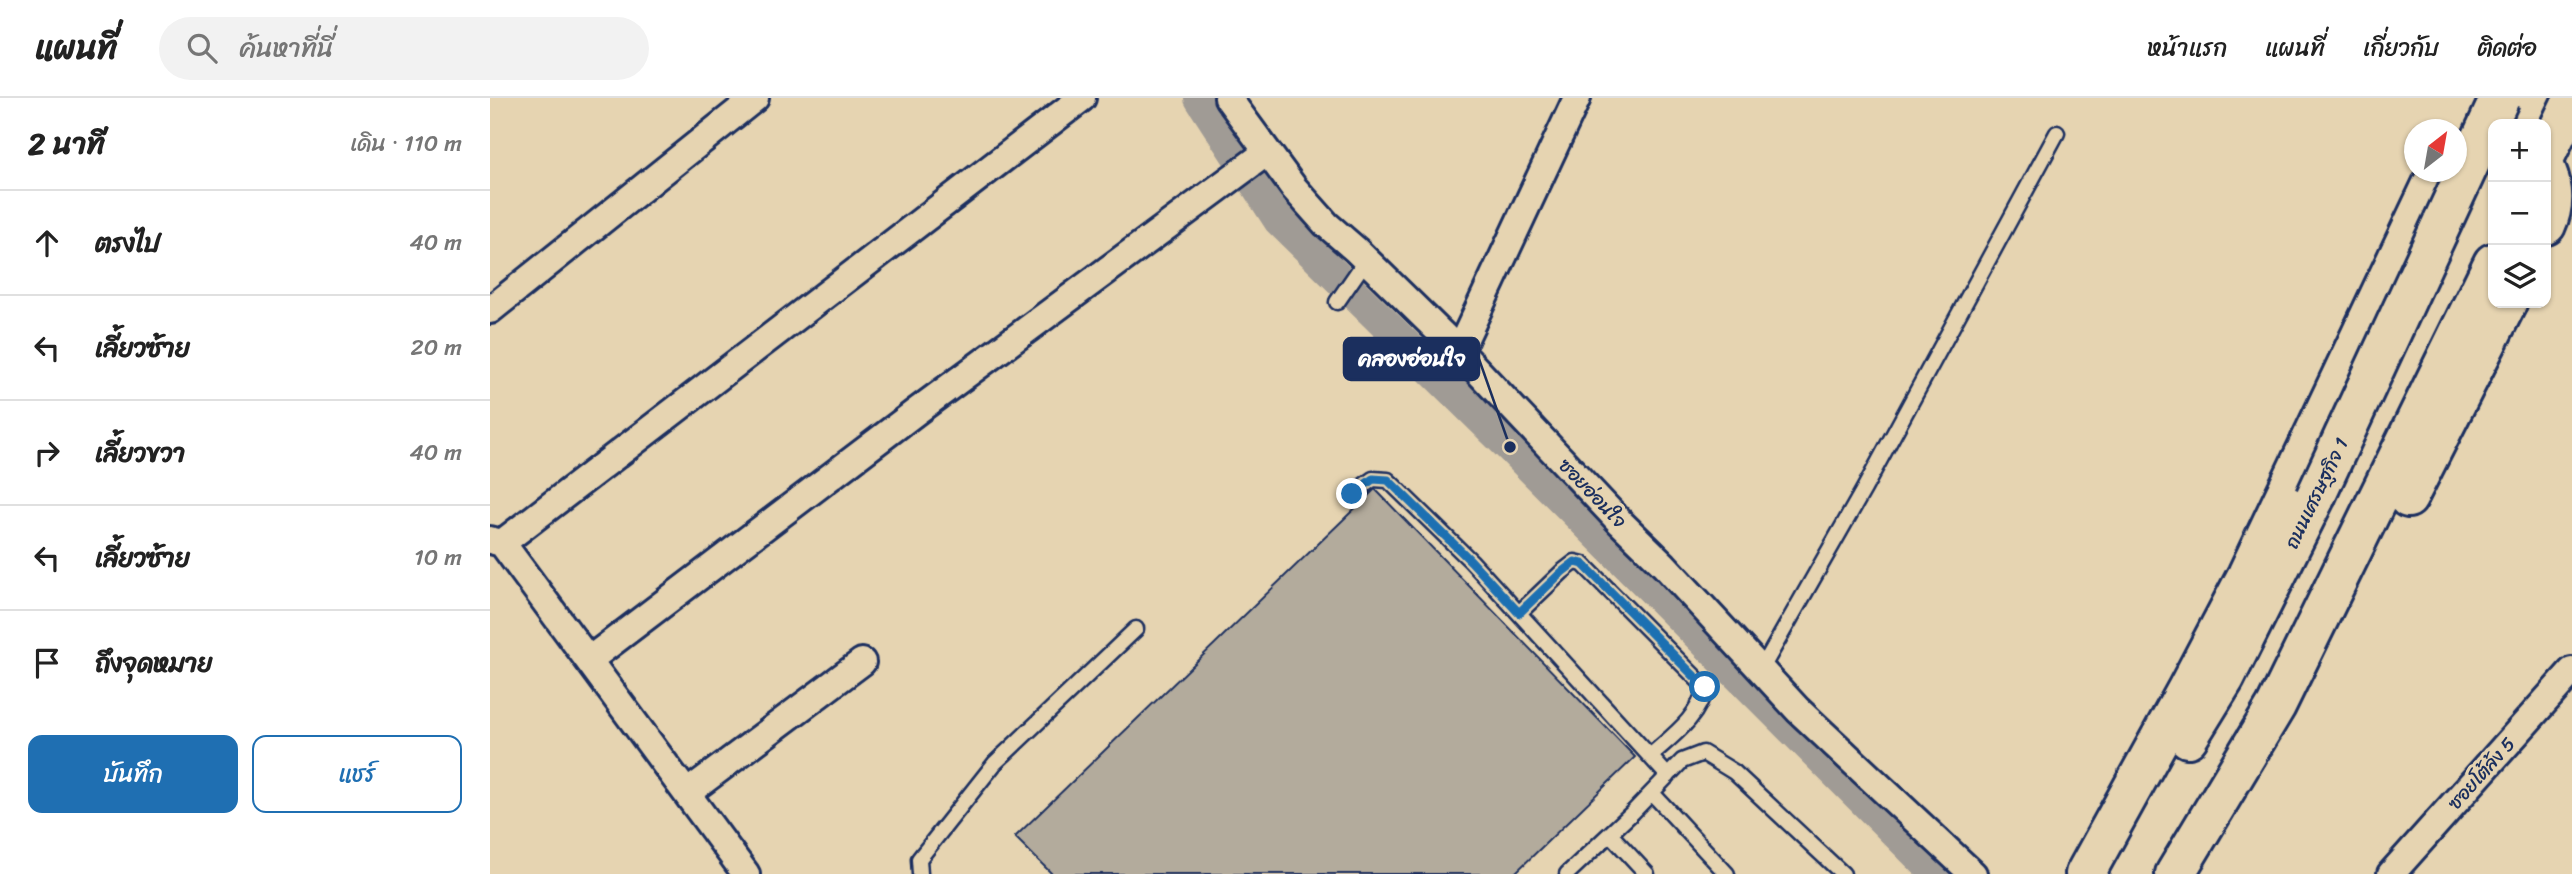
<!DOCTYPE html>
<html lang="th">
<head>
<meta charset="utf-8">
<style>
  :root { --surface:#fff; --page:#f2f2f2; --text:#222; --muted:#767676; --line:#e0e0e0; --accent:#1f6fb2 }
  body { margin:0; font-family:Sriracha,"Playpen Sans Thai",sans-serif; background:var(--page); color:var(--text) }
  .controls { position:absolute; right:21px; top:21px; display:grid; overflow:hidden; border-radius:14px; box-shadow:0 2px 5px #0004 }
  .controls button { width:63px; height:63px; display:grid; place-items:center; padding:0; border:0; border-bottom:2px solid var(--line); background:var(--surface); color:var(--text); font:35px sans-serif }
  .compass { position:absolute; left:1914px; top:21px; width:63px; height:63px; border-radius:50%; background:var(--surface); box-shadow:0 2px 5px #0004; rotate:31deg }
  .stop { position:absolute; width:21px; height:21px; margin:-16px; border:5px solid #1f6fb2; border-radius:50%; background:#fff }
  .stop.end { background:#1f6fb2; border-color:#fff; box-shadow:0 2px 7px #0008 }
  .list { margin:0; padding:0; list-style:none }
  h2 { display:flex; justify-content:space-between; align-items:center; height:91px; margin:0; padding:0 28px; font-size:30px }
  h2 small { font-size:23px; font-weight:400; color:var(--muted) }
  .list li { display:grid; grid-template-columns:46px 1fr auto; gap:21px; align-items:center; box-sizing:border-box; height:105px; padding:0 28px; border-top:2px solid var(--line) }
  .list b { display:block; font-size:26px; white-space:nowrap }
  .list em { font-size:23px; font-style:normal; color:var(--muted) }
  .actions { display:flex; gap:14px; padding:21px 28px }
  .actions a { flex:1; padding:16px 0; border:2px solid var(--accent); border-radius:14px; text-align:center; font-size:24px; color:var(--accent) }
  .actions .main { background:var(--accent); color:#fff }
  .icon { flex:none; width:38px; height:38px; fill:none; stroke:currentColor; stroke-width:2; stroke-linecap:round; stroke-linejoin:round }
  .map { position:relative; flex:none; width:2082px; height:776px; overflow:hidden }
  header { display:flex; align-items:center; gap:42px; box-sizing:border-box; height:98px; padding:0 35px; background:var(--surface); border-bottom:2px solid var(--line) }
  header strong { font-size:33px }
  nav { display:flex; gap:38px; margin-inline-start:auto; font-size:24px }
  .search { width:490px; height:63px; background:var(--page); display:flex; align-items:center; gap:18px; box-sizing:border-box; padding:0 24px; border-radius:38px; color:var(--muted); font-size:26px }
  main { display:flex }
  aside { flex:1; background:var(--surface) }
  .map>svg:first-child { display:block }
  .lines { fill:none; stroke-linecap:round; stroke-linejoin:round }
  .canal { stroke:#a09b95; stroke-width:32 }
  .building { fill:#b3ab9c; stroke:#1b2f5e; stroke-width:2 }
  .lane-casing { stroke:#1b2f5e; stroke-width:19 }
  .street-casing { stroke:#1b2f5e; stroke-width:32 }
  .secondary-casing { stroke:#1b2f5e; stroke-width:44 }
  .lane { stroke:#e6d4b1; stroke-width:14 }
  .street { stroke:#e6d4b1; stroke-width:26 }
  .secondary { stroke:#e6d4b1; stroke-width:38 }
  .secondary-bridge-casing { stroke:#1b2f5e; stroke-width:44; stroke-linecap:butt }
  .secondary-bridge { stroke:#e6d4b1; stroke-width:38 }
  .route { stroke:#1f6fb2; stroke-width:9 }
  .labels { text-anchor:middle; stroke-width:6; stroke-linejoin:round; paint-order:stroke }
  .street-label { font-size:19px; fill:#1b2f5e; stroke:#e6d4b1 }
  .leader { fill:none; stroke:#1b2f5e; stroke-width:2.5 }
  .callout-dot { fill:#1b2f5e; stroke:#e6d4b1; stroke-width:2.5 }
  .callout { fill:#1b2f5e; stroke:#1b2f5e; stroke-width:2.5 }
  .callout-label { font-size:21px; text-anchor:middle; font-weight:bold; fill:#fff }
</style>
</head>
<body>
<header>
<strong>แผนที่</strong>
<div class="search"><svg class="icon" aria-label="search" viewBox="0 0 24 24"><circle cx="10" cy="10" r="6"/><path d="M15 15l6 6"/></svg>ค้นหาที่นี่</div>
<nav><a>หน้าแรก</a><a>แผนที่</a><a>เกี่ยวกับ</a><a>ติดต่อ</a></nav>
</header>
<main>
<aside>
<h2>2 นาที<small>เดิน · 110 m</small></h2>
<ul class="list">
<li><svg class="icon" aria-label="ahead" viewBox="0 0 24 24"><path d="M12 20V5M6 11l6-6 6 6"/></svg><div><b>ตรงไป</b></div><em>40 m</em></li>
<li><svg class="icon" aria-label="left" viewBox="0 0 24 24"><path d="M17 20v-9H6M10 6l-5 5 5 5"/></svg><div><b>เลี้ยวซ้าย</b></div><em>20 m</em></li>
<li><svg class="icon" aria-label="right" viewBox="0 0 24 24"><path d="M7 20v-9h11M14 6l5 5-5 5"/></svg><div><b>เลี้ยวขวา</b></div><em>40 m</em></li>
<li><svg class="icon" aria-label="left" viewBox="0 0 24 24"><path d="M17 20v-9H6M10 6l-5 5 5 5"/></svg><div><b>เลี้ยวซ้าย</b></div><em>10 m</em></li>
<li><svg class="icon" aria-label="arrive" viewBox="0 0 24 24"><path d="M6 21V4h12l-3 4 3 4H6"/></svg><div><b>ถึงจุดหมาย</b></div></li>
</ul>
<div class="actions"><a class="main">บันทึก</a><a>แชร์</a></div>
</aside>
<div class="map">
<svg width="2082" height="776" viewBox="0 0 2082 776">
  <rect width="100%" height="100%" fill="#e6d4b1"/>
  <filter id="ink" filterUnits="userSpaceOnUse"><feTurbulence type="fractalNoise" baseFrequency=".0143" numOctaves="2"/><feDisplacementMap in="SourceGraphic" scale="14" xChannelSelector="R" yChannelSelector="G"/><feConvolveMatrix kernelMatrix="1 2 1 2 8 2 1 2 1" color-interpolation-filters="sRGB"/></filter>
  <g filter="url(#ink)">
    <g class="lines">
      <path class="canal" d="M710 0 789 122 1020 349 1447 776"/>
    </g>
    <path class="building" d="M885 391 1145 659 1024 776H562L525 739Z"/>
    <g class="lines">
      <g class="lane-casing">
        <path id="lane" d="M847 204 876 162
          M862 396 883 381 898 382 981 463 1178 678
          M1029 515 1072 474 1085 464 1093 466 1215 589C1209 620 1182 638 1160 658
          M1271 572 1374 391 1567 35
          M1162 695 1237 776
          M1120 736 1157 776
          M430 776 429 761 505 665 646 531
          M1077 776 1143 714 1192 663 1213 655 1244 674 1353 776"/>
      </g>
      <g class="street-casing">
        <path id="street" d="M738 0 804 90 836 126 866 152 969 253 1131 425 1174 467 1308 612 1483 776
          M0 212 265 0
          M969 253 1087 0
          M0 442 12 445 256 776
          M12 445 592 0
          M99 562 427 313 777 54
          M197 695 372 564
          M1901 776 2082 573"/>
      </g>
      <g class="secondary-casing">
        <path id="secondary" d="M2056 57 2082 3
          M2056 71C2064 90 2065 108 2056 127
          M1918 400 2017 205
          M1698 640 1735 580 1825 400
          M1595 776 1697 591 1757 477 1948 74
          M1685 776 1786 608 2003 165"/>
      </g>
      <use href="#lane" class="lane"/>
      <use href="#street" class="street"/>
      <use href="#secondary" class="secondary"/>
      <g class="secondary-bridge-casing">
        <path id="secondary-bridge" d="M1825 400 2010 0"/>
      </g>
      <use href="#secondary-bridge" class="secondary-bridge"/>
    </g>
  </g>
  <g class="lines" filter="url(#ink)">
    <path class="route" d="M862 396 883 381 898 382 981 463 1029 515 1072 474 1085 464 1093 466 1215 589"/>
  </g>
  <g class="labels">
    <g class="street-label">
      <text transform="translate(1103 395) rotate(46)" y="7">ซอยอ่อนใจ</text>
      <text transform="translate(1826 395) rotate(-64)" y="7">ถนนเศรษฐกิจ 1</text>
      <text transform="translate(1991 675) rotate(-48)" y="7">ซอยโต้ล้ง 5</text>
    </g>
  </g>
  <path class="leader" d="M1020 349L989 261"/>
  <circle class="callout-dot" cx="1020" cy="349" r="7"/>
  <rect class="callout" x="854" y="240" width="135" height="42" rx="7"/>
  <g class="callout-label">
    <text x="922" y="268">คลองอ่อนใจ</text>
  </g>
</svg>
<div class="controls">
<button>+</button>
<button>−</button>
<button><svg class="icon" aria-label="layers" viewBox="0 0 24 24"><path d="M12 4l9 5-9 5-9-5zM3 14l9 5 9-5"/></svg></button>
</div>
<svg class="compass" viewBox="-18 -18 36 36"><path d="M0-13l5 13h-10z" fill="#e53935"/><path d="M0 13l5-13h-10z" fill="#767676"/></svg>
<div class="stop" style="left:1215px;top:589px"></div>
<div class="stop end" style="left:862px;top:396px"></div>
</div>
</main>
</body>
</html>
